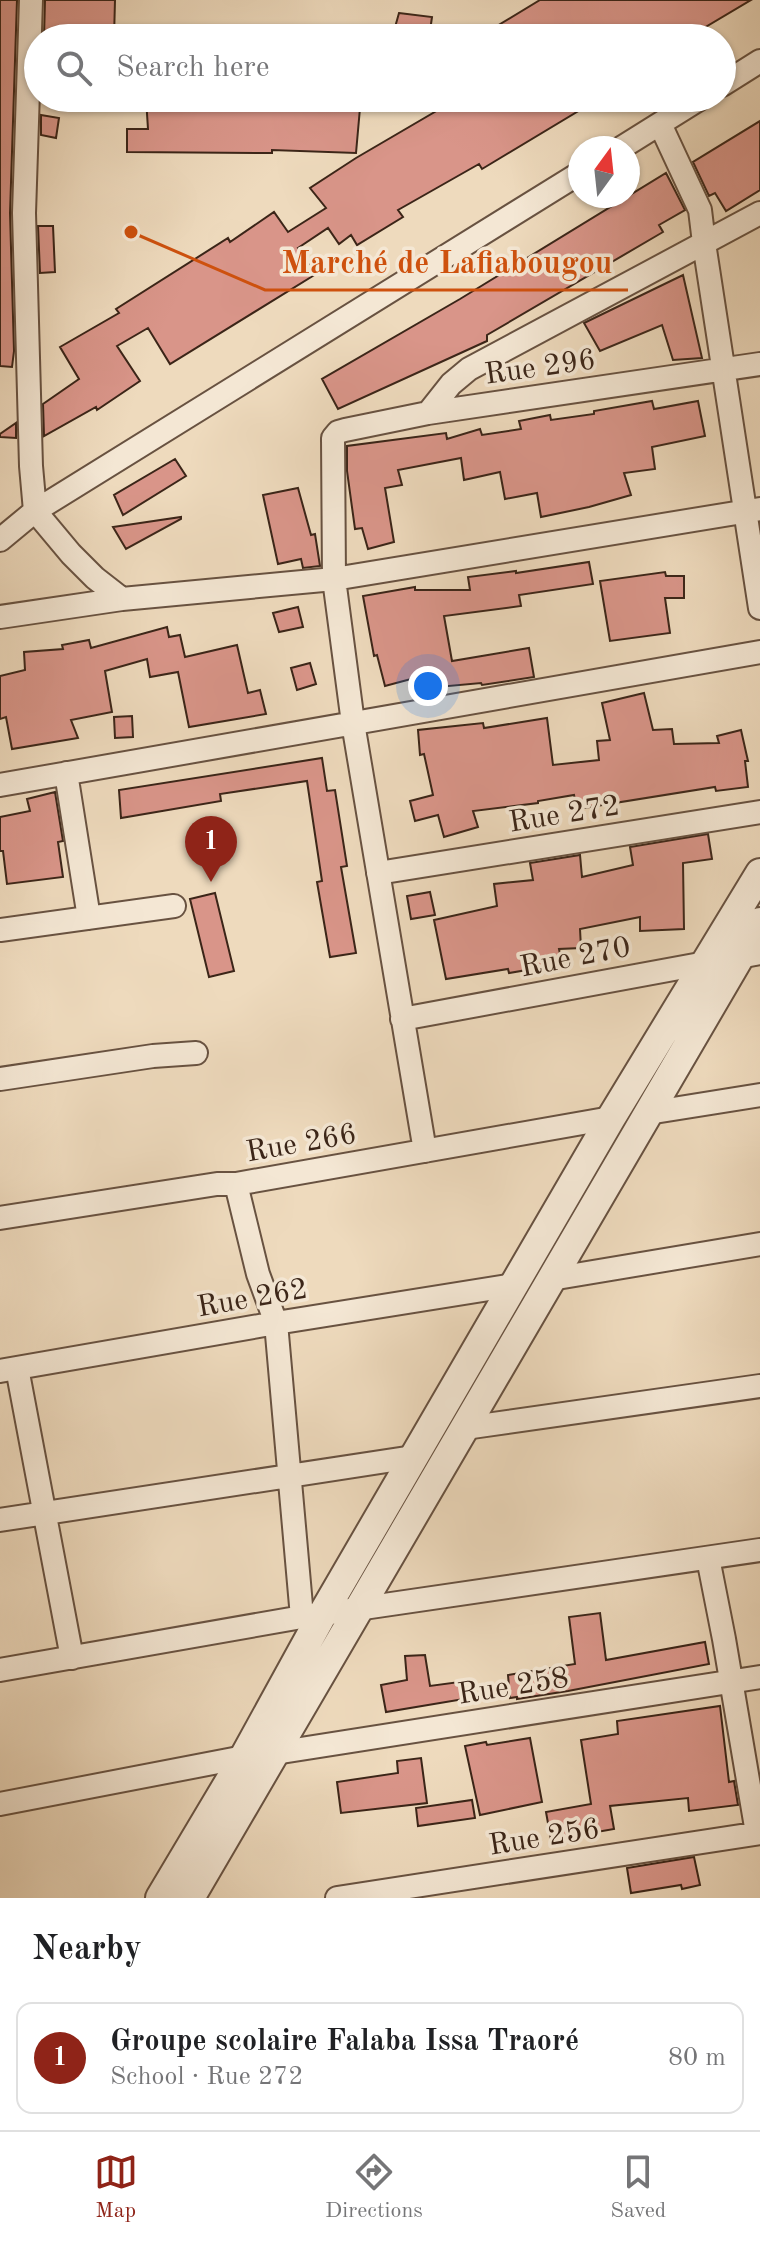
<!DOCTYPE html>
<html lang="en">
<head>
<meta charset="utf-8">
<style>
  :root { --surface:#fff; --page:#f6f6f6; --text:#202124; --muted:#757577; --line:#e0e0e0; --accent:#8f2418 }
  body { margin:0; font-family:"Old Standard TT",serif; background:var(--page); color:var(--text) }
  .compass { position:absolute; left:568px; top:136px; width:72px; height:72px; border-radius:50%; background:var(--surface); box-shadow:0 2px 6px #0004; rotate:15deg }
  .you { position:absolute; left:428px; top:686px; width:28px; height:28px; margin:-20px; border:6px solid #fff; border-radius:50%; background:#1a73e8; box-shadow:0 0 0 12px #1a73e833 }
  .badge { display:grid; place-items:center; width:52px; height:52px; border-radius:50%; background:var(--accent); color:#fff; font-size:26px; font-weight:700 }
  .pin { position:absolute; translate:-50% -66px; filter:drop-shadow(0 2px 4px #0008) }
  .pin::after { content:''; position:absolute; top:42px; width:28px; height:24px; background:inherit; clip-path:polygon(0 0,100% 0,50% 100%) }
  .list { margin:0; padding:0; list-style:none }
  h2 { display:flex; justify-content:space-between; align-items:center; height:104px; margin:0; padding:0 32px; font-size:34px }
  h2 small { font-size:26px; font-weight:400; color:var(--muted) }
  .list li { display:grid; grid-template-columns:52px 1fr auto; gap:24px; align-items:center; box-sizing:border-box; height:112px; margin:0 16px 16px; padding:0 16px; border:2px solid var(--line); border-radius:16px }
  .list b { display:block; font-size:30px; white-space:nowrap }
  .list p { margin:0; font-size:26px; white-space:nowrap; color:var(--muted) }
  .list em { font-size:26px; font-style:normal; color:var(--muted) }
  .icon { flex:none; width:44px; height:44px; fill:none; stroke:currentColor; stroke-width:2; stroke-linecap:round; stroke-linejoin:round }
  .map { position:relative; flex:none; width:760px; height:1898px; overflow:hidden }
  .search { position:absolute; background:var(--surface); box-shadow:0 2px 6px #0004; left:24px; right:24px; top:24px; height:88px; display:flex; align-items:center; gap:20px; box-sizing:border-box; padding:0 28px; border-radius:44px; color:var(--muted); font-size:30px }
  .sheet { height:232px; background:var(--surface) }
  nav { display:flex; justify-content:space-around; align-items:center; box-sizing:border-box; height:112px; border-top:2px solid var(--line); background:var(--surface); font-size:22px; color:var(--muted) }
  nav a { display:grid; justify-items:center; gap:4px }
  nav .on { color:var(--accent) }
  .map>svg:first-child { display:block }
  .building { fill:#d99589; stroke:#3b2518; stroke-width:2 }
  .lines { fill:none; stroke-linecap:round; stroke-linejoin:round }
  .minor-casing { stroke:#685241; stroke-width:26 }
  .tertiary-casing { stroke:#685241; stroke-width:32 }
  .minor { stroke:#f4e7d4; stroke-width:22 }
  .tertiary { stroke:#f4e7d4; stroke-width:28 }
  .labels { text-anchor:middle; stroke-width:7; stroke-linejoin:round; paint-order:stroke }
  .street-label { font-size:30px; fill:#3b2518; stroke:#f4e7d4 }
  .leader { fill:none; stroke:#ce510e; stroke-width:3 }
  .callout-dot { fill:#ce510e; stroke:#f4e7d4; stroke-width:3 }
  .callout-label { font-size:32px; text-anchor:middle; font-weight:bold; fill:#ce510e; stroke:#f4e7d4; stroke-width:7; stroke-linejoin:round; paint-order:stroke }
</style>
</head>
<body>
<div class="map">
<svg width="760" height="1898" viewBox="0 0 760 1898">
  <rect width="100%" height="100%" fill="#eedabd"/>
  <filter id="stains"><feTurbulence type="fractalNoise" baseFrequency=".0025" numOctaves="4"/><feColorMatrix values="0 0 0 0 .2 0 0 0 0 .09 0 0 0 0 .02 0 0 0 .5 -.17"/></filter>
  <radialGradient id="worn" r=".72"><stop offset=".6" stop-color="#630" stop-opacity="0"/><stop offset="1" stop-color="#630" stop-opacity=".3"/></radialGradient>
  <path class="building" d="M0 0H17L10 213 14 351 12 367 0 366Z
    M45 0H115L114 38H44Z
    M540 0H751L687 38H477Z
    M399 13 432 17 429 38H392Z
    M146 98H192V102L271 100 360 108 356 153 272 150V153L127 152V129H148Z
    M428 98H600L482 169 479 164 398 210 403 217 357 245 351 235 339 244 328 228 298 248 316 274 170 364 148 328 117 346 140 381 97 410 96 407 44 436 43 404 79 379 60 347 119 313 116 309 228 238 230 242 274 212 288 232 326 208 310 188 356 158 438 110Z
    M41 115 59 118 56 138 41 135Z
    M760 121V190L726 211 715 193 709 196 693 162Z
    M666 173 685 210 659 225 663 232 487 335V341L338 409 322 379 460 299Z
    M38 226H53L55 272 40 273Z
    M683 275 702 358 673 360 662 325 600 351 584 323Z
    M652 401 654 409 698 401 705 436 652 447 655 469 624 473 631 495 589 507 541 517 537 493 505 499 500 472 464 480 461 458 398 470 402 485 385 488 394 542 368 549 362 528 355 529 347 471V446L446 433 447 439 480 429 482 435 521 429 519 421 550 415 551 420 594 414V411Z
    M16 423V438L0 437V434Z
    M175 459 186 476 123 515 114 495Z
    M298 488 311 535 315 534 320 566 303 568 301 559 278 564 263 495Z
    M181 517V519L126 549 113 527Z
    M589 562 593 584 519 595 521 606 444 616 452 661 529 648 534 677 482 685 481 683 438 687 437 672 385 686 377 655 374 656 363 596 415 587V590H470L468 577 516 571V573Z
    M665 572 666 576H684V598H665L670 633 610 641 600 581Z
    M298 607 303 627 279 632 273 613Z
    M167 627 169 637 180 635 185 657 237 645 248 693 260 690 266 714 189 727 178 672 150 677 147 659 105 671 112 712 71 720 78 738 12 749 6 717 0 719V676L25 670 24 652 63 649 62 645 89 640 91 648Z
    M310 663 316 684 297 690 291 668Z
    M644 693 653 730 672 729 674 744 719 743 717 736 741 730 748 761H745L748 787 716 791 715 787 577 809 574 795 538 801V803L473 811 478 827 444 837 438 815 415 821 410 801 433 795 424 754 420 755 418 730 483 723 484 728 547 718 553 765 599 760 597 741 610 740 602 703Z
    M132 716 133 737 115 738 114 717Z
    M322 758 327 791 335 790 347 866 341 867 356 953 330 957 317 882 322 881 307 781 220 794 221 801 121 818 119 790Z
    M55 792 63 841 58 842 63 877 7 884 3 851H0V817L30 811 27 799Z
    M708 834 712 859 683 863 684 929 640 931V917L580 929 581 948 559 949 562 964 509 973 508 969 446 979 434 920 497 906 494 884 533 880 530 863 580 855 582 877 633 865 630 847Z
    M430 892 435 915 411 919 407 896Z
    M215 893 234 971 209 977 190 899Z
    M600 1613 606 1660 705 1642 709 1664 568 1691 517 1699V1697L510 1698 508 1675 575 1664 569 1617Z
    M425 1655 430 1686 459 1682 464 1699 386 1712 381 1685 407 1680 405 1656Z
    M720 1706 729 1782 734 1781 738 1805 689 1811 688 1798 610 1806 614 1829 551 1840 546 1812 591 1804 581 1740 618 1734 617 1721Z
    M530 1738 542 1802 480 1815 465 1746 486 1742 487 1745Z
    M421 1758 427 1803 341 1813 337 1782 398 1773 397 1761Z
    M472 1800 475 1818 418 1826 416 1808Z
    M694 1857 700 1885 682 1889 681 1885 631 1893 627 1868Z"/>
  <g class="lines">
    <g class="minor-casing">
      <path id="minor" d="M31 0 24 213 31 466 35 511 71 554 95 578 122 599
        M722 85 760 61
        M621 148 701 98
        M760 213 704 243 760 608
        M428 413 451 384 469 369 704 243 700 210 660 124
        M0 540 35 511 580 173
        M0 617 122 599 334 579 760 509
        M66 773 89 918
        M0 785 760 652
        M378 873 760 812
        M0 930 174 906
        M402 1019 760 953
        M0 1079 153 1056 196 1053
        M648 1113 760 1095
        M425 1151 353 723 334 579 333 438 338 432 345 430 428 413 760 364
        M236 1184 258 1274 276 1323 302 1617
        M0 1218 217 1184H236L611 1118
        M551 1279 760 1244
        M17 1368 72 1658
        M0 1371 276 1323 514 1285
        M465 1428 760 1386
        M0 1520 413 1457
        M708 1558 724 1639 757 1833
        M0 1670 302 1617 760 1550
        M275 1753 760 1677
        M0 1804 244 1757
        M337 1898 760 1833"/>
    </g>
    <g class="tertiary-casing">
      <path id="tertiary" d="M160 1898 244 1757 322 1615 611 1118 760 873
        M190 1898 760 922"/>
    </g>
    <use href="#minor" class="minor"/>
    <use href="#tertiary" class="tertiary"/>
  </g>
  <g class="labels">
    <g class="street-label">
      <text transform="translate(540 366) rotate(-8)" y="10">Rue 296</text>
      <text transform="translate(564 813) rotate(-9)" y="10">Rue 272</text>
      <text transform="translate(575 956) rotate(-11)" y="10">Rue 270</text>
      <text transform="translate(301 1142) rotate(-10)" y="10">Rue 266</text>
      <text transform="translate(252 1297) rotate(-10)" y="10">Rue 262</text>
      <text transform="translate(513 1685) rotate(-9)" y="10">Rue 258</text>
      <text transform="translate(544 1836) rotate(-9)" y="10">Rue 256</text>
    </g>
  </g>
  <path class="leader" d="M131 232L265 290H628"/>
  <circle class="callout-dot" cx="131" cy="232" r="8"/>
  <g class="callout-label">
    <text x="447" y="273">Marché de Lafiabougou</text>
  </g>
  <rect width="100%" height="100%" filter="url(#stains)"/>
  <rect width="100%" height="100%" fill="url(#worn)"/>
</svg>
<svg class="compass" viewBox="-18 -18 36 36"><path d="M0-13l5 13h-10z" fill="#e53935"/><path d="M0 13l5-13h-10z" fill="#757577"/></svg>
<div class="you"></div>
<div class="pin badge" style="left:211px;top:882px">1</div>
<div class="search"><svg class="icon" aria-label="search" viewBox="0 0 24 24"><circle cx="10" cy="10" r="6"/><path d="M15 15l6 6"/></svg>Search here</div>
</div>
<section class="sheet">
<h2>Nearby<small></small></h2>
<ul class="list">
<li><span class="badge">1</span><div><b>Groupe scolaire Falaba Issa Traoré</b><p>School · Rue 272</p></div><em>80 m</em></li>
</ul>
</section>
<nav>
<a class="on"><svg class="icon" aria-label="map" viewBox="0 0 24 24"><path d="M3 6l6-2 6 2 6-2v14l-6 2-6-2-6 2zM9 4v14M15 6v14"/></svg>Map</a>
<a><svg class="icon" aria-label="directions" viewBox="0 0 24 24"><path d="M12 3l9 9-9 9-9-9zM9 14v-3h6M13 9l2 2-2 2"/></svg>Directions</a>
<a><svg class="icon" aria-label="saved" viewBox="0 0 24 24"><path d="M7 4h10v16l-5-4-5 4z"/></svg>Saved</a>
</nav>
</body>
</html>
